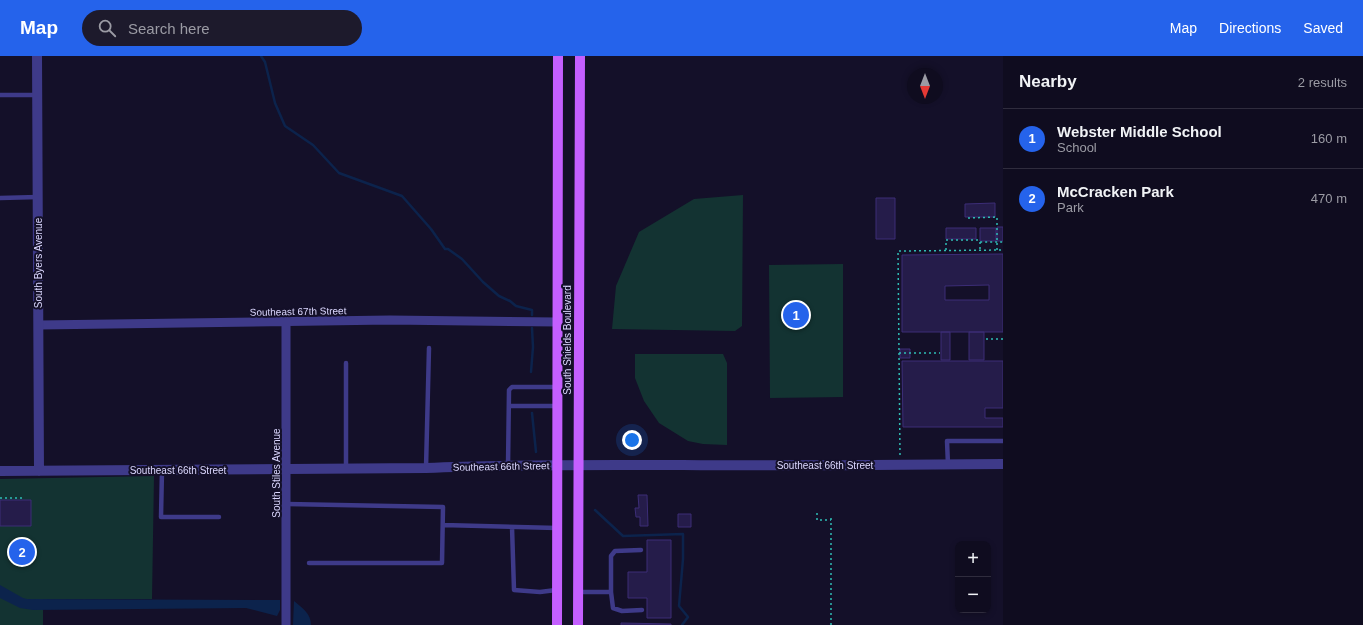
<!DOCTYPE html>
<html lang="en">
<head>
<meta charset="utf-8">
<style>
  :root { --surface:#0f0c1f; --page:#1d1a2c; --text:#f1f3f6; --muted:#9b9ba4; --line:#2f2c3d; --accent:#2563eb }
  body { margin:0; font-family:Arial,sans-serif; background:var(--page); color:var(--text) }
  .controls { position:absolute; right:12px; bottom:12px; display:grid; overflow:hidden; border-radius:8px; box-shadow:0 2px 6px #0003 }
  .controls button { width:36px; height:36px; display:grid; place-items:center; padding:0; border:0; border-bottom:1px solid var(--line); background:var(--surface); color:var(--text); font:20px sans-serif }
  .compass { position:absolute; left:907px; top:12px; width:36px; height:36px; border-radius:50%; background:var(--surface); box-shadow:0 2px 6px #0003; rotate:180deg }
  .you { position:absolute; left:632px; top:384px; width:14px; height:14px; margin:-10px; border:3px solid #fff; border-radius:50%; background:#1a73e8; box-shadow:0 0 0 6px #1a73e833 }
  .badge { display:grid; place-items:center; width:26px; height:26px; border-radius:50%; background:var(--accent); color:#fff; font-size:13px; font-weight:700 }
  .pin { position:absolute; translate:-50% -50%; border:2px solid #fff; box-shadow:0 1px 4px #0006 }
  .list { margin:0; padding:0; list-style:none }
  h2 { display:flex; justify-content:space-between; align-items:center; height:52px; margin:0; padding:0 16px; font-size:17px }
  h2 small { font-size:13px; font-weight:400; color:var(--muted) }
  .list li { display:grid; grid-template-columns:26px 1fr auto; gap:12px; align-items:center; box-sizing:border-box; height:60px; padding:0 16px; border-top:1px solid var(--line) }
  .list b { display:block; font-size:15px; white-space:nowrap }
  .list p { margin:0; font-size:13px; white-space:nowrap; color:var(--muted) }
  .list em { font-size:13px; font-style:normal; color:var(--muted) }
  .icon { flex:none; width:22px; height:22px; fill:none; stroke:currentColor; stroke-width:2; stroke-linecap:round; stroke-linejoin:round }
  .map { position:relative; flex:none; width:1003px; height:569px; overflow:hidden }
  header { display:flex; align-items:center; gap:24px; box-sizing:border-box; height:56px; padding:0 20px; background:var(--accent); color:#fff }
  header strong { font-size:19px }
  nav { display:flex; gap:22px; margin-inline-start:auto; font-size:14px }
  .search { width:280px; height:36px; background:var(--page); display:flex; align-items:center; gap:10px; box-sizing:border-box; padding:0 14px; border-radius:22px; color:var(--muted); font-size:15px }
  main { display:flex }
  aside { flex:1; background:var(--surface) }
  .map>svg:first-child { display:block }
  .green { fill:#133332 }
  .water { fill:#0c234c }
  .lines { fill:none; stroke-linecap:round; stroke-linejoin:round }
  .stream { stroke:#0c234c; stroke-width:2.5 }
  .building { fill:#251c4a; stroke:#3c2d77; fill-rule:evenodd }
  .path { stroke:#2ebdb5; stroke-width:1.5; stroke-dasharray:2 3; stroke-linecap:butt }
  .service { stroke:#3e3a89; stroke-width:4.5 }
  .minor { stroke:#3e3a89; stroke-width:9 }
  .tertiary { stroke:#3e3a89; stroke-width:10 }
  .primary { stroke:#c45fff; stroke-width:10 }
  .labels { text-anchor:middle; stroke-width:4; stroke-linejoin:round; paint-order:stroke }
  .street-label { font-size:10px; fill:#dcd8ff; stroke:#141029 }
</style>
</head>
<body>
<header>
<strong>Map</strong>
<div class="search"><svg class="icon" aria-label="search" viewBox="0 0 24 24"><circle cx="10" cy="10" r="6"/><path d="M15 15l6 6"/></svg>Search here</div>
<nav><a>Map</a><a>Directions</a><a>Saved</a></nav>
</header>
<main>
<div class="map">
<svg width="1003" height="569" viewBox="0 0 1003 569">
  <rect width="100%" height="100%" fill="#141029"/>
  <path class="green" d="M743 139 742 270 735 275 612 273 616 230 639 176 694 143Z
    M843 208V341L770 342 769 209Z
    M635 298H723L727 307V389L703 388 688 385 659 367 644 345 635 322Z
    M154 420 152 543H43V569H0V423Z"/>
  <path class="water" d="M0 529 23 542 27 543 280 544V554L277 560 246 552 33 554 20 552 0 542Z
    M294 545C302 552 311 557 311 569H293Z"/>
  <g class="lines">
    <path class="stream" d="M261 0 265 6 275 47 285 70 313 89 339 117 402 140 431 173 445 193H448L462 203 483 226 499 240 510 245 516 250 532 254V259
      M531 316 533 291 532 272
      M532 357 536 396
      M595 454 623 480 683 478V503L679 550 688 561 682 569"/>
  </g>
  <path class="building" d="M876 142H895V183H876Z
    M995 147V161H965V148Z
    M997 171H1003V185H997Z
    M946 172H976V183H946Z
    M980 172H996V185H980Z
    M1003 198V276H902V199ZM989 229V244H945V230Z
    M941 276H950V304H941Z
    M969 276H984V304H969Z
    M900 293H910V302H900Z
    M902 305H1003V352H985V362H1003V371H903Z
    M638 439H647L648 470H640V461H636L635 452H639Z
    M0 444H31V470H0Z
    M678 458H691V471H678Z
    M647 484H671V562H647V542H628V516H647Z
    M621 567 671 568V569H621Z"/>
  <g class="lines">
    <path class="path" d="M968 162 997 161V194
      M980 186V194
      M946 194V184H978L980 186H1003
      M986 283H1003
      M899 297H940
      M900 399 898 195 1003 194
      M0 442H22
      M817 457V464H831
      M831 569V462"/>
    <path class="service" d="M0 39H37
      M0 142 38 141
      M509 350H557
      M948 409 947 385H1003
      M508 410 509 334 512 331H558
      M346 412V307
      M426 412 429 292
      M162 414 161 461H219
      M287 448 443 451 442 507H309
      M443 469 557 472
      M512 471 514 534 540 536 556 534
      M578 536H611V500L615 495 641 494
      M611 536 613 552 622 555 642 554"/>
    <path class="minor" d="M39 269 390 264 558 266
      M286 569V266"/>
    <path class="tertiary" d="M37 0 39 415
      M0 415 426 412C511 408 597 409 683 409 789 410 896 409 1003 408"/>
    <path class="primary" d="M557 569 558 0
      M578 569 580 0"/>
  </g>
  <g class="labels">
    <g class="street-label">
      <text transform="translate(38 207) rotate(-90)" y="4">South Byers Avenue</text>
      <text transform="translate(298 255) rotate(-1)" y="4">Southeast 67th Street</text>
      <text transform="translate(567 284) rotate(-90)" y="4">South Shields Boulevard</text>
      <text x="825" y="413">Southeast 66th Street</text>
      <text transform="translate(501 410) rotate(-1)" y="4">Southeast 66th Street</text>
      <text x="178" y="418">Southeast 66th Street</text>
      <text transform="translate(276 417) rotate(-90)" y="4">South Stiles Avenue</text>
    </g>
  </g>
</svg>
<div class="controls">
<button>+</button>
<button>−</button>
</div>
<svg class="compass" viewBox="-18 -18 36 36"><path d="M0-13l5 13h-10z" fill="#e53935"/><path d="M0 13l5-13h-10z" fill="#9b9ba4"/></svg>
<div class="you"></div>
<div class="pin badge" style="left:796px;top:259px">1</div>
<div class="pin badge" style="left:22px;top:496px">2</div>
</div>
<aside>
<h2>Nearby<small>2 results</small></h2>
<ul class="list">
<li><span class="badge">1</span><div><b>Webster Middle School</b><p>School</p></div><em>160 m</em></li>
<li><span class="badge">2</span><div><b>McCracken Park</b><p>Park</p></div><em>470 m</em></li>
</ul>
</aside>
</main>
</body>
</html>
